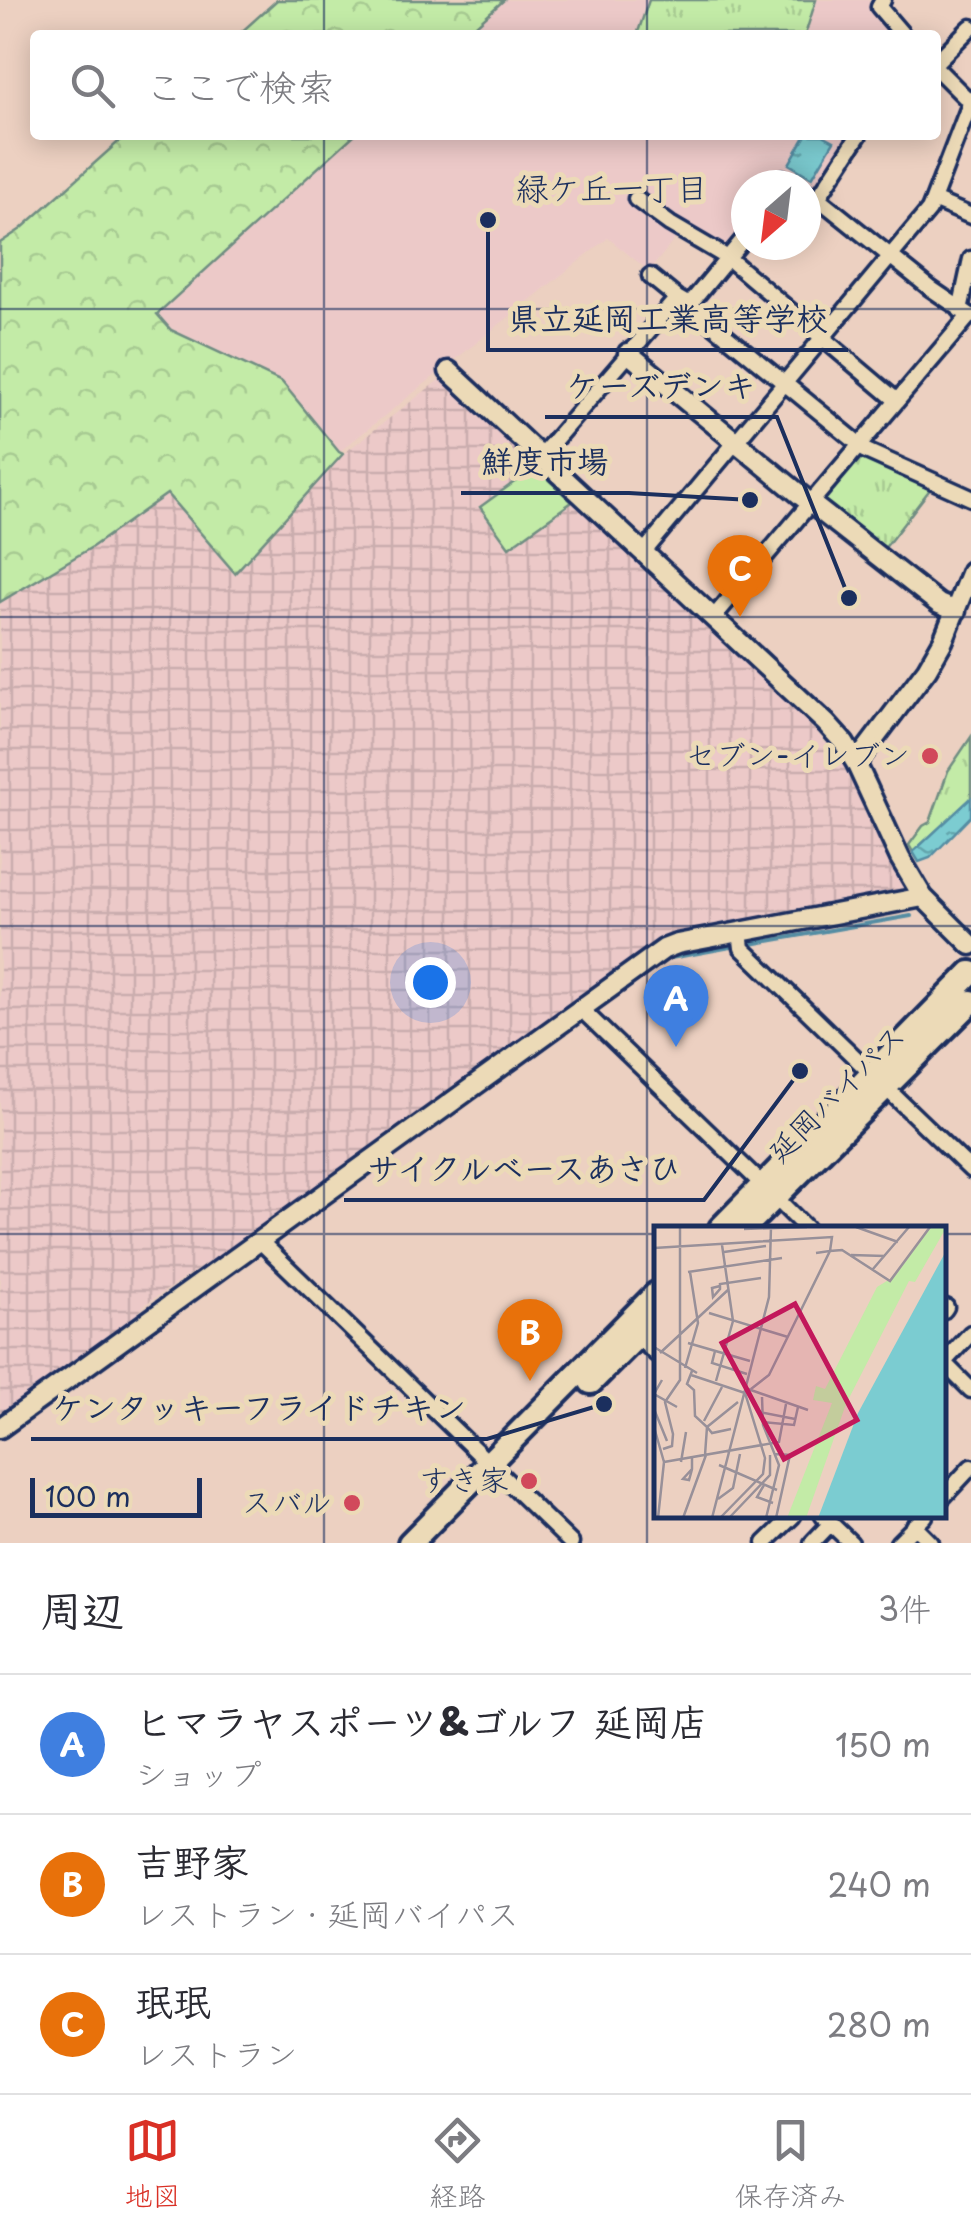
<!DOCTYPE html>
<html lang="ja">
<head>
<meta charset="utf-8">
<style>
  :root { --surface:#fff; --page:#f2f2f3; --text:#2b2b33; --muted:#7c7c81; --line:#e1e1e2; --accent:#d93025 }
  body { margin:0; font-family:"Playpen Sans","Klee One",sans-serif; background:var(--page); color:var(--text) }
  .compass { position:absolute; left:731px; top:170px; width:90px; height:90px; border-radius:50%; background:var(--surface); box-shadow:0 5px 25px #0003; rotate:208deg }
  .scale { position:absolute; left:30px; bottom:25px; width:172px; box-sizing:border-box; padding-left:10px; border:5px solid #1b2f5e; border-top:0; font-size:28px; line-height:35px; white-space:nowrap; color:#1b2f5e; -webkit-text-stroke:8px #ecdab7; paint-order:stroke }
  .you { position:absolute; left:430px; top:982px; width:35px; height:35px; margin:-25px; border:8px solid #fff; border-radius:50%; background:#1a73e8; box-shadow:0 0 0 15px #1a73e833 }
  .badge { display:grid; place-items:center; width:65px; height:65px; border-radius:50%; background:var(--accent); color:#fff; font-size:32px; font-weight:700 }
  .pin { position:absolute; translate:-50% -82px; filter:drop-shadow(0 2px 5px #0008) }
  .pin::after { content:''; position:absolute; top:52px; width:35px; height:30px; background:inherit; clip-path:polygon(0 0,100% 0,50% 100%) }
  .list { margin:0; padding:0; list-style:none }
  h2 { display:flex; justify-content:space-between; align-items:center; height:130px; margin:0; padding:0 40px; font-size:42px }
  h2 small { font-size:32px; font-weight:400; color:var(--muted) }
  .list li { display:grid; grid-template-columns:65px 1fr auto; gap:30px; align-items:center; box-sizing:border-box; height:140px; padding:0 40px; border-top:2px solid var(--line) }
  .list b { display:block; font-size:38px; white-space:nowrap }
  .list p { margin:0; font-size:32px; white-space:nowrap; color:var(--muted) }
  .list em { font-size:32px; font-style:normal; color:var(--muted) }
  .icon { flex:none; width:55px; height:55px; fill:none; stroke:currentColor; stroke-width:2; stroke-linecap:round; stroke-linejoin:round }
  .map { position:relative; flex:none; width:971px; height:1543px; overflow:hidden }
  .search { position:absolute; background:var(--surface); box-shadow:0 5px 25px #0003; left:30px; right:30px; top:30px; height:110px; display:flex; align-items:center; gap:25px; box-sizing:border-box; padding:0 35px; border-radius:10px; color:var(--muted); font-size:38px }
  .sheet { height:550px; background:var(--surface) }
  nav { display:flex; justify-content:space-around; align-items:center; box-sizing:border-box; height:140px; border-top:2px solid var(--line); background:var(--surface); font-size:28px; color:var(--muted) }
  nav a { display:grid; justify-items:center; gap:5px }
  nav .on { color:var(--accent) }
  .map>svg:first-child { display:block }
  .built { fill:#ecc9c8 }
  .industrial { fill:url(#industrial-grid) }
  .forest { fill:url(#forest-crowns); stroke:#6f8d82; stroke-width:2.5 }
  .park { fill:url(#park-tufts); stroke:#6f8d82; stroke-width:2.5 }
  .pitch { fill:#c3eba7; stroke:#6f8d82; stroke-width:2.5 }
  .water { fill:url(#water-ripples); stroke:#558da3; stroke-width:2.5 }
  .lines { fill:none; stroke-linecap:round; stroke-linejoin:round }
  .stream { stroke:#558da3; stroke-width:4 }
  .minor-casing { stroke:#1b2f5e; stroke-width:21 }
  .tertiary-casing { stroke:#1b2f5e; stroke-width:25 }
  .trunk-casing { stroke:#1b2f5e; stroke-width:30 }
  .minor { stroke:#ecdab7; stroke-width:14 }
  .tertiary { stroke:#ecdab7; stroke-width:18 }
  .trunk { stroke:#ecdab7; stroke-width:22 }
  .grid { fill:none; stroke:#1b2f5e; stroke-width:2.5; stroke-opacity:0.55 }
  .poi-dot { fill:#d1495b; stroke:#ecdab7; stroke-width:4 }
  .labels { text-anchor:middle; stroke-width:10; stroke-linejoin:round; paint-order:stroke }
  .poi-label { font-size:30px; fill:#1b2f5e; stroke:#ecdab7; text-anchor:end }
  .street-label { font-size:30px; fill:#1b2f5e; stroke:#ecdab7 }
  .neighbourhood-label { font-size:32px; fill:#1b2f5e; stroke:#ecdab7 }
  .inset-road { fill:none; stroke:#989099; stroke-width:2.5 }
  .view { fill:#c2185b; fill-opacity:0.15; stroke:#c2185b; stroke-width:5 }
  .inset-edge { fill:none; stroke:#1b2f5e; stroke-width:5 }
  .leader { fill:none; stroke:#1b2f5e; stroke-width:4 }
  .callout-dot { fill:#1b2f5e; stroke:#ecdab7; stroke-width:4 }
  .callout-label { font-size:32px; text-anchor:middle; font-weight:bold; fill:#1b2f5e; stroke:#ecdab7; stroke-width:10; stroke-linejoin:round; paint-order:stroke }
</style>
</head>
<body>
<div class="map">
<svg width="971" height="1543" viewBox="0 0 971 1543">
  <defs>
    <pattern id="industrial-grid" width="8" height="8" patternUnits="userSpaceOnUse" patternTransform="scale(2.5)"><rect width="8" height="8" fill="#ecc9c8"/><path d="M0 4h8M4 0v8" fill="none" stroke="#caadae"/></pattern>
    <pattern id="forest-crowns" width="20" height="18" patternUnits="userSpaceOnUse" patternTransform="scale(2.5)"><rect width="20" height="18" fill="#c3eba7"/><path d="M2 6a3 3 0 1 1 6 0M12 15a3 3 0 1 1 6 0" fill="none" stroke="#a7ca92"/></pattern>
    <pattern id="park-tufts" width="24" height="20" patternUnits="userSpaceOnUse" patternTransform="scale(2.5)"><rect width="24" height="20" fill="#c3eba7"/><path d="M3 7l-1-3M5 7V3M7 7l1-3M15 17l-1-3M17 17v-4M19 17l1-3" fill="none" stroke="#a7ca92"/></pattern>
    <pattern id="water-ripples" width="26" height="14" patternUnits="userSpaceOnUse" patternTransform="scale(2.5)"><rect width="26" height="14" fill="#7bccd1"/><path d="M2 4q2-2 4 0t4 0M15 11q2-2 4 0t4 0" fill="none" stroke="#64a6ad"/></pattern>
  </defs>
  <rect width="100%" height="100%" fill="#ecd0c1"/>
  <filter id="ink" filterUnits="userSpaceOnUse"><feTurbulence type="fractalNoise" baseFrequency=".01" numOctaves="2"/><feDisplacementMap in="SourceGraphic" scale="20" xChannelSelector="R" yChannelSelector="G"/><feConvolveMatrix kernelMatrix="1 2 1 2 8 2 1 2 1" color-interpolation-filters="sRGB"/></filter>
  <g filter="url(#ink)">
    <path class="built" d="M504 0H868L897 35H465Z
      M354 135H851L818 189 778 169 769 185H746V224L726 252 685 227 649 271 608 238 339 452 282 382 171 330 156 314Z"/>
    <path class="industrial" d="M443 377 627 551 816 731 825 743 830 740 849 767 888 857 904 885 899 898 677 938 335 1178 144 1305 135 1318 0 1418V602L92 547 168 494 235 572 343 454Z"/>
    <path class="forest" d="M277 0H504L465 35H238Z
      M126 135H354L157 314 171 330 282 382 339 452 343 454 235 573 167 494 92 547 0 602V243L21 229Z"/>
    <path class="park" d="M649 0H816L805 35H637Z
      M855 455 862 456 931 488 884 549 820 497Z
      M971 737V799L913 852 909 845 923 826 930 822 948 771Z"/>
    <path class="pitch" d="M535 467 572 502 509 547 480 507Z"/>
    <path class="water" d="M806 135H823L834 141 812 178 789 164Z
      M971 798V816L930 858 919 862 913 852Z"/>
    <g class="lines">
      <path class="stream" d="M751 944 911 916
        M671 958 731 947
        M634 982 653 968"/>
      <g class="minor-casing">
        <path id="minor" d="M883 0 879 7 903 35
          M936 62 971 27
          M936 68 964 96 971 101
          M778 185 782 178 795 185
          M806 192 818 198 930 288 971 316
          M818 198 859 135
          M636 199 670 224 728 258 896 400
          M933 200 971 101
          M650 276 677 298
          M689 305 746 236
          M960 310 971 259
          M540 457 677 298 689 305 854 440 864 450 971 498
          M643 553 929 210 933 200 971 216
          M713 618 969 316
          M740 932 742 948 872 1074
          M581 1009 763 1185
          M885 1087 971 1170
          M775 1197 806 1228
          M260 1241 571 1543
          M944 1310 946 1307
          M637 1336 656 1354
          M944 1362 971 1333
          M944 1363 971 1390
          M944 1496 971 1467
          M823 1516 851 1543
          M914 1526 931 1543
          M765 1543 793 1516
          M812 1543 831 1523
          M898 1543 925 1516"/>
      </g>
      <g class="tertiary-casing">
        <path id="tertiary" d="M628 353 804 498 939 604 956 611
          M449 371 826 723 844 743 856 763 900 858 923 897 971 945
          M856 763 927 669 943 641 971 571
          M0 1428 664 949 677 944 923 897"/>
      </g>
      <g class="trunk-casing">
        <path id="trunk" d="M721 1228 971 973
          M744 1228 971 1002
          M591 1382 656 1317
          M410 1543 656 1294"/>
      </g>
      <use href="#minor" class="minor"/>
      <use href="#tertiary" class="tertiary"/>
      <use href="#trunk" class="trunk"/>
    </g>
  </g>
  <path class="grid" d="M324 0V35M647 0V35M324 135V1543M647 135V1543M0 309H971M0 617H971M0 926H971M0 1234H656M944 1234H971"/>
  <g class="poi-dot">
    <circle cx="930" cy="756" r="10"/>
    <circle cx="529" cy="1481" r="10"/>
    <circle cx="352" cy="1503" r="10"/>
  </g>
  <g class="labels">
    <g class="poi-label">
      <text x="910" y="766">セブン-イレブン</text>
      <text x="509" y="1491">すき家</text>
      <text x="332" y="1513">スバル</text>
    </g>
    <g class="street-label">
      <text transform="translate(837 1094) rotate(-45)" y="10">延岡バイパス</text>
    </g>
    <g class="neighbourhood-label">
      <text x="612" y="200">緑ケ丘一丁目</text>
    </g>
  </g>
  <g transform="translate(654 1226)">
    <rect width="292" height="292" fill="#ecd0c1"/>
    <path d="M277 1 292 2 261 56 255 55 192 178 152 292H133L178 177 159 174 162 160 171 163 223 61 241 50Z" fill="#c3eba7"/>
    <path d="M292 25V292H164L204 187Z" fill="#7bccd1"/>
    <path class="inset-road" d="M202 1 244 16M90 3 153 1M0 22 178 11 176 25 162 27M70 26 112 20M197 29 231 30M219 43 255 1M34 46 128 32M66 60 58 62 59 71 66 63V58L107 52M55 87 134 111M34 117 96 135M0 121 43 147M61 125 58 137 93 148M6 127 75 63M31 142 44 97 36 46M38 145 33 158 40 164 41 190 53 201 51 229M37 149 91 167 111 232 109 248 66 292M8 154 0 168 23 181M62 155 79 95 68 19M94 163 154 184M97 163 115 149 176 25 188 24 236 55 276 1M108 171 109 199 125 239 112 292M0 183 13 215M106 186 141 193M50 195 68 161M108 196 140 199 144 181M0 201 10 236 4 292M77 203 58 207 53 201 84 176M9 223 18 220 19 208 11 176 26 154V1M120 228 136 229 122 292M10 236 125 216 132 178M27 236 32 206M65 239 123 264M38 243 29 253 35 254 37 247 38 243V232M110 259 103 271 119 277M64 273 79 262 86 228M29 292 52 229M58 292 115 71 117 1M75 292 116 249V229"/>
    <path class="view" d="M141 78 203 194 130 233 68 117Z"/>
    <rect width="292" height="292" class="inset-edge"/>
  </g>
  <path class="leader" d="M488 220L488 350H848M849 598L777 417H545M750 500L629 493H461M800 1071L704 1200H344M604 1404L487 1439H31"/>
  <g class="callout-dot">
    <circle cx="488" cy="220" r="10"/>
    <circle cx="849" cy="598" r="10"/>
    <circle cx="750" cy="500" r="10"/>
    <circle cx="800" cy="1071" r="10"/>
    <circle cx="604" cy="1404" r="10"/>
  </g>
  <g class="callout-label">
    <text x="668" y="330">県立延岡工業高等学校</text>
    <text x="661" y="397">ケーズデンキ</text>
    <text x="545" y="473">鮮度市場</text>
    <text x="524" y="1180">サイクルベースあさひ</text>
    <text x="259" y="1419">ケンタッキーフライドチキン</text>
  </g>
</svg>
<svg class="compass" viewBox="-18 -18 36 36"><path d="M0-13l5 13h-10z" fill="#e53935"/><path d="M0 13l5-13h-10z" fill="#7c7c81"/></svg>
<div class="scale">100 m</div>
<div class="you"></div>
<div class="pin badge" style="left:676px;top:1047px;background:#3f7fe0">A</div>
<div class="pin badge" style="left:530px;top:1381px;background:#e8710a">B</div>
<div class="pin badge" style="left:740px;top:617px;background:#e8710a">C</div>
<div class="search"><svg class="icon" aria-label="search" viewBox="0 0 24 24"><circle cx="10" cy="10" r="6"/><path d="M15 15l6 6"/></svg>ここで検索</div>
</div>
<section class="sheet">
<h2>周辺<small>3件</small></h2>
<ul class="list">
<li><span class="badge" style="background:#3f7fe0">A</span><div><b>ヒマラヤスポーツ&amp;ゴルフ 延岡店</b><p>ショップ</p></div><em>150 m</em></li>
<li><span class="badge" style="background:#e8710a">B</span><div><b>吉野家</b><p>レストラン · 延岡バイパス</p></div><em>240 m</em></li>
<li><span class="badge" style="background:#e8710a">C</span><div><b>珉珉</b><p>レストラン</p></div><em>280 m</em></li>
</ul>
</section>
<nav>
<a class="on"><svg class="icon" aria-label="map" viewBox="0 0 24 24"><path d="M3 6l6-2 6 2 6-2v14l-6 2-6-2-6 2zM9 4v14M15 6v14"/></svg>地図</a>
<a><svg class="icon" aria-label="directions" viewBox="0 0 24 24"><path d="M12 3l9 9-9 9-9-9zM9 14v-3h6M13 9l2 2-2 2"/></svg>経路</a>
<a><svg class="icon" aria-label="saved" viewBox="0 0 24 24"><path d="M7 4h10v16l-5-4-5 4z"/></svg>保存済み</a>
</nav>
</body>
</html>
